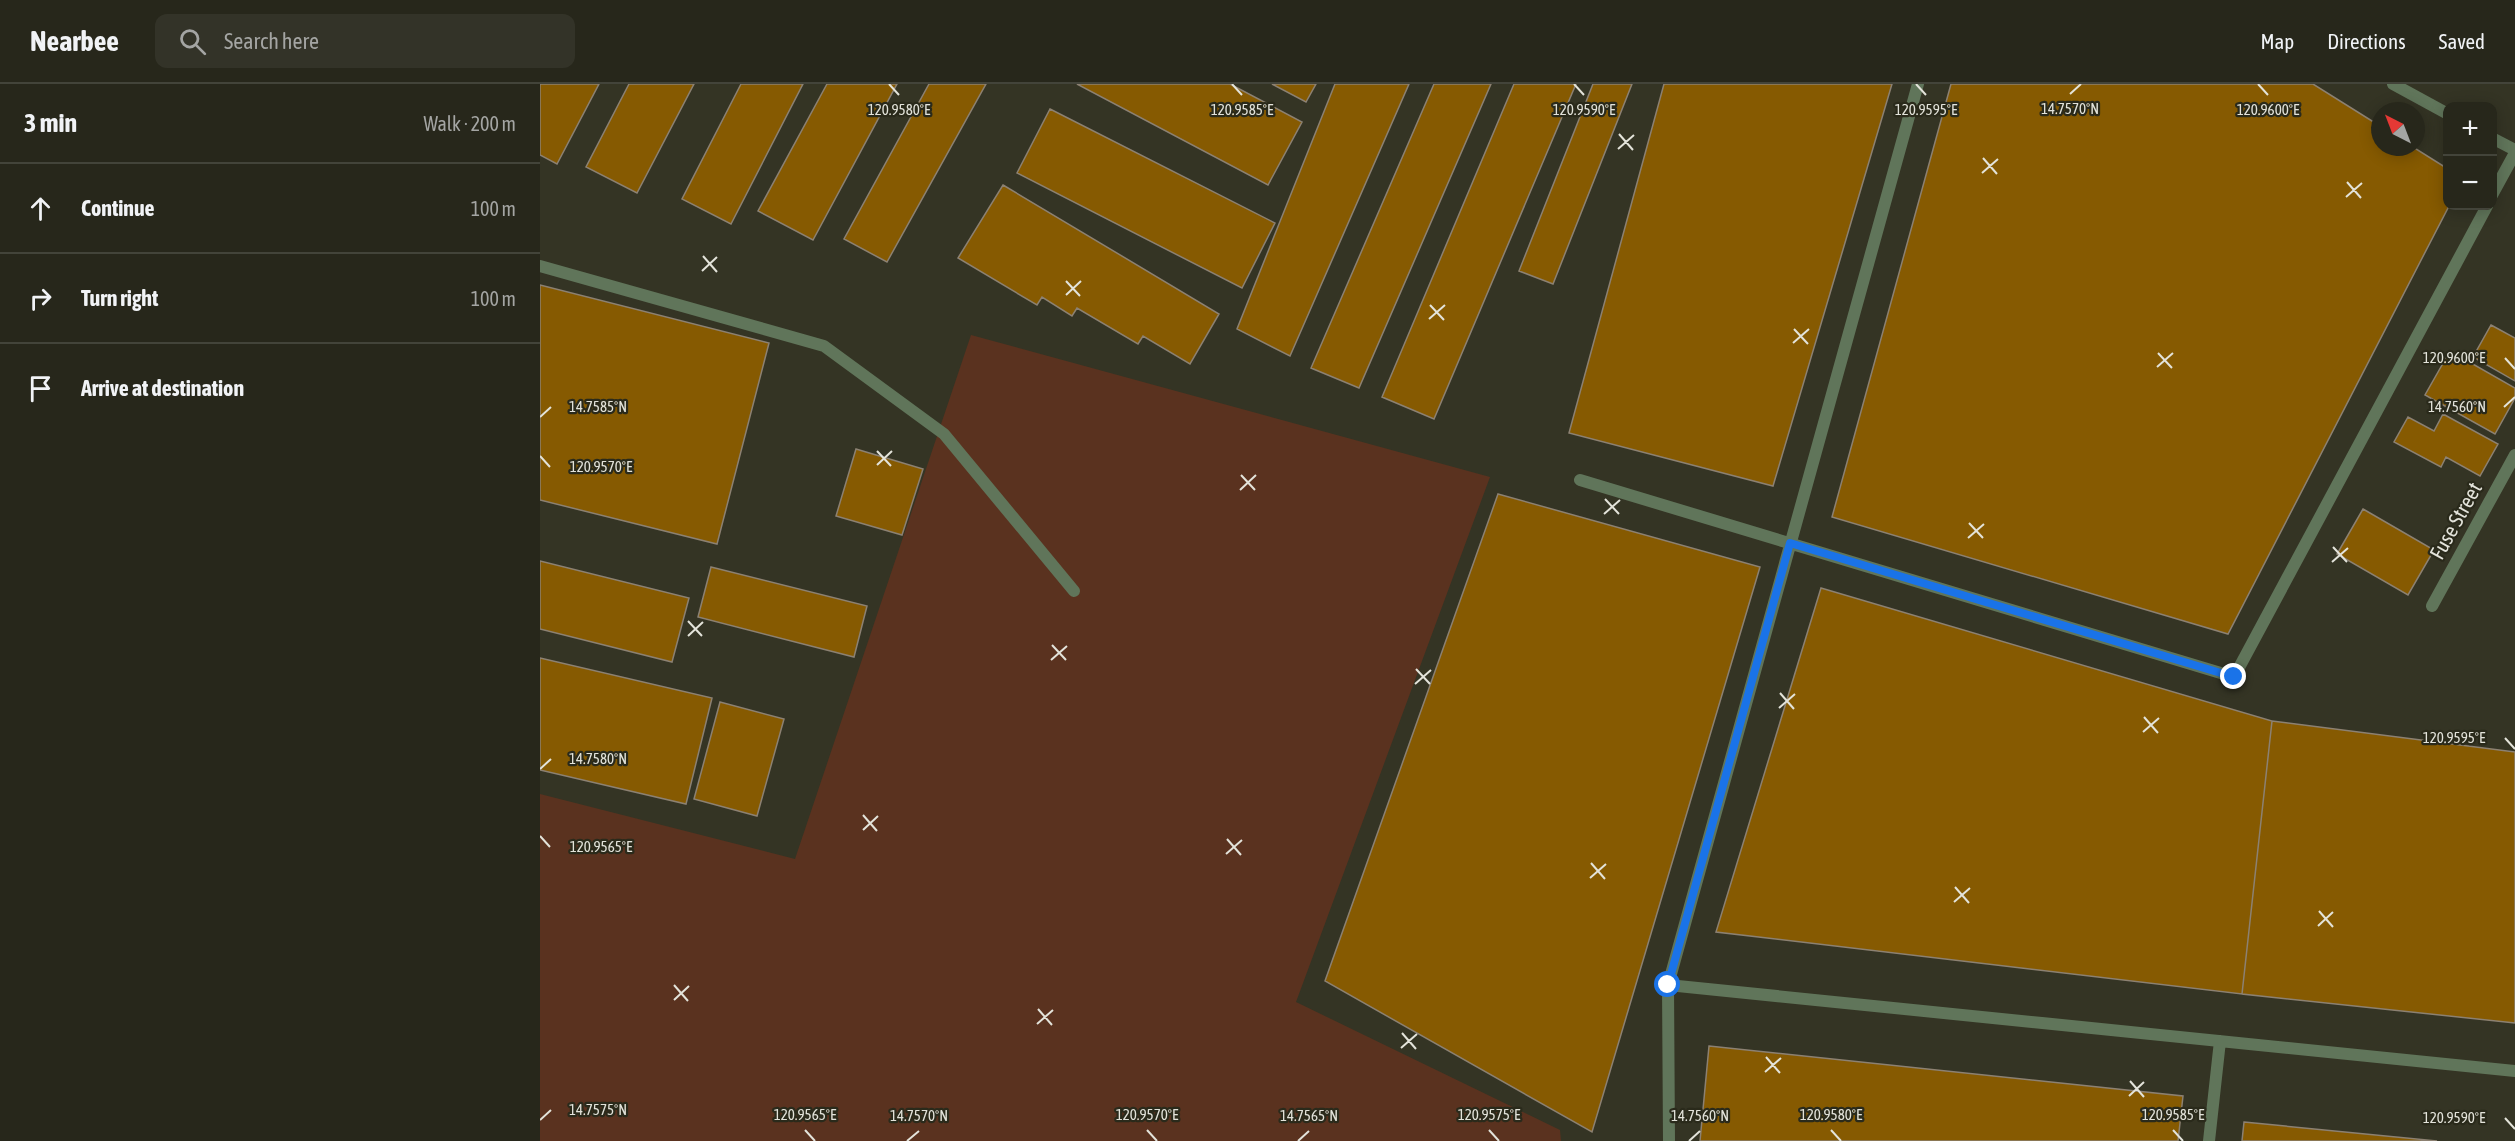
<!DOCTYPE html>
<html lang="en">
<head>
<meta charset="utf-8">
<style>
  :root { --surface:#27271b; --page:#333328; --text:#f1f3f6; --muted:#a4a5a3; --line:#43443a }
  body { margin:0; font-family:"Asap Condensed",sans-serif; background:var(--page); color:var(--text) }
  .controls { position:absolute; right:18px; top:18px; display:grid; overflow:hidden; border-radius:12px; box-shadow:0 3px 15px #0003 }
  .controls button { width:54px; height:54px; display:grid; place-items:center; padding:0; border:0; border-bottom:2px solid var(--line); background:var(--surface); color:var(--text); font:30px sans-serif }
  .compass { position:absolute; left:1831px; top:18px; width:54px; height:54px; border-radius:50%; background:var(--surface); box-shadow:0 3px 15px #0003; rotate:318deg }
  .stop { position:absolute; width:18px; height:18px; margin:-14px; border:4px solid #1a73e8; border-radius:50%; background:#fff }
  .stop.end { background:#1a73e8; border-color:#fff; box-shadow:0 2px 6px #0008 }
  .list { margin:0; padding:0; list-style:none }
  h2 { display:flex; justify-content:space-between; align-items:center; height:78px; margin:0; padding:0 24px; font-size:26px }
  h2 small { font-size:20px; font-weight:400; color:var(--muted) }
  .list li { display:grid; grid-template-columns:39px 1fr auto; gap:18px; align-items:center; box-sizing:border-box; height:90px; padding:0 24px; border-top:2px solid var(--line) }
  .list b { display:block; font-size:22px; white-space:nowrap }
  .list em { font-size:20px; font-style:normal; color:var(--muted) }
  .icon { flex:none; width:33px; height:33px; fill:none; stroke:currentColor; stroke-width:2; stroke-linecap:round; stroke-linejoin:round }
  .map { position:relative; flex:none; width:1975px; height:1057px; overflow:hidden }
  header { display:flex; align-items:center; gap:36px; box-sizing:border-box; height:84px; padding:0 30px; background:var(--surface); border-bottom:2px solid var(--line) }
  header strong { font-size:28px }
  nav { display:flex; gap:33px; margin-inline-start:auto; font-size:21px }
  .search { width:420px; height:54px; background:var(--page); display:flex; align-items:center; gap:15px; box-sizing:border-box; padding:0 21px; border-radius:12px; color:var(--muted); font-size:22px }
  main { display:flex }
  aside { flex:1; background:var(--surface) }
  .map>svg:first-child { display:block }
  .green { fill:#5a321f }
  .building { fill:#865a01; stroke:#8c8172; stroke-width:1.5 }
  .lines { fill:none; stroke-linecap:round; stroke-linejoin:round }
  .lane { stroke:#60755a; stroke-width:12 }
  .street { stroke:#60755a; stroke-width:12 }
  .route { stroke:#1a73e8; stroke-width:8 }
  .ticks { fill:none; stroke:#e3e3da; stroke-width:2 }
  .labels { text-anchor:middle; stroke-width:4.5; stroke-linejoin:round; paint-order:stroke }
  .street-label { font-size:21px; fill:#e3e3da; stroke:#2a2a1b }
  .ticks-label { font-size:15px; text-anchor:middle; fill:#e3e3da; stroke:#2a2a1b; stroke-width:4.5; stroke-linejoin:round; paint-order:stroke }
</style>
</head>
<body>
<header>
<strong>Nearbee</strong>
<div class="search"><svg class="icon" aria-label="search" viewBox="0 0 24 24"><circle cx="10" cy="10" r="6"/><path d="M15 15l6 6"/></svg>Search here</div>
<nav><a>Map</a><a>Directions</a><a>Saved</a></nav>
</header>
<main>
<aside>
<h2>3 min<small>Walk · 200 m</small></h2>
<ul class="list">
<li><svg class="icon" aria-label="ahead" viewBox="0 0 24 24"><path d="M12 20V5M6 11l6-6 6 6"/></svg><div><b>Continue</b></div><em>100 m</em></li>
<li><svg class="icon" aria-label="right" viewBox="0 0 24 24"><path d="M7 20v-9h11M14 6l5 5-5 5"/></svg><div><b>Turn right</b></div><em>100 m</em></li>
<li><svg class="icon" aria-label="arrive" viewBox="0 0 24 24"><path d="M6 21V4h12l-3 4 3 4H6"/></svg><div><b>Arrive at destination</b></div></li>
</ul>
</aside>
<div class="map">
<svg width="1975" height="1057" viewBox="0 0 1975 1057">
  <rect width="100%" height="100%" fill="#343424"/>
  <path class="green" d="M431 251 950 393 756 918 1020 1046 1021 1057H0V710L255 775Z"/>
  <path class="building" d="M0 0H59L17 80 0 71Z
    M89 0H154L97 109 46 83Z
    M201 0H263L191 140 142 115Z
    M287 0H357L273 156 218 127Z
    M389 0H446L347 178 304 155Z
    M537 0H690L762 38 728 101Z
    M732 0H776L766 18Z
    M795 0H869L750 272 697 245Z
    M894 0H951L819 304 771 284Z
    M974 0H1036L894 335 842 313Z
    M1053 0H1092L1013 200 979 187Z
    M1124 0H1352L1233 402 1029 349Z
    M1411 0H1773L1840 42V63H1873L1908 85 1909 122 1688 550 1292 433Z
    M510 25 735 139 702 204 477 89Z
    M463 101 679 230 650 280 603 252 598 260 537 224 532 232 502 213 497 221 418 174Z
    M0 201 229 259 177 460 0 416Z
    M1951 241 1975 254V297L1933 273Z
    M1910 267 1975 304V314L1955 350 1885 311Z
    M1903 330 1958 360 1940 392 1906 373 1901 383 1854 358 1868 333 1894 347Z
    M316 365 383 385 362 451 296 432Z
    M958 410 1220 483 1052 1048 785 897Z
    M1823 425 1894 466 1868 511 1797 470Z
    M0 477 149 514 132 578 0 545Z
    M171 483 327 522 314 573 158 533Z
    M1281 504 1732 637 1702 910 1176 848Z
    M0 574 172 614 146 720 0 686Z
    M180 618 244 635 217 732 154 715Z
    M1732 637 1975 668V939L1702 910Z
    M1169 962 1643 1012 1638 1057H1160Z
    M1704 1038 1897 1057H1702Z"/>
  <g class="lines">
    <path class="lane" d="M1853 0 1908 30
      M1952 54 1975 66
      M1952 111 1975 69
      M0 182 284 262 404 350 534 507
      M1040 396 1694 593 1947 122
      M1128 901 1975 987
      M1129 1057 1128 901 1378 0
      M1669 1057 1680 957"/>
    <path class="street" d="M1892 522 1975 371"/>
  </g>
  <g class="lines">
    <path class="route" d="M1128 901 1250 459 1694 593"/>
  </g>
  <path class="ticks" d="M349 0 359 11M692 0 702 11M1034 0 1044 11M1376 0 1386 11M1718 0 1728 11M1530 10 1541 0M1079 50 1093 66M1078 65 1094 51M1443 74 1457 90M1442 89 1458 75M1807 98 1821 114M1806 113 1822 99M163 172 177 188M162 187 177 173M526 197 540 212M526 211 541 197M890 221 904 236M889 235 905 221M1254 245 1268 260M1253 259 1269 245M1618 269 1632 284M1965 274 1975 285M1617 283 1633 269M1964 323 1975 313M0 333 11 323M337 367 351 382M0 372 10 383M337 381 352 367M701 391 715 406M700 406 716 391M1065 415 1079 430M1064 430 1080 416M1429 439 1443 454M1428 454 1444 440M1793 463 1807 478M1792 478 1808 464M148 537 162 552M148 552 163 538M512 561 526 576M511 576 527 562M876 585 890 600M875 600 891 586M1240 609 1254 625M1239 624 1255 610M1604 633 1618 649M1603 648 1619 634M1965 654 1975 665M0 685 11 675M323 731 337 747M323 746 338 732M0 752 10 763M687 755 701 771M686 770 702 756M1051 779 1065 795M1050 794 1066 780M1415 803 1429 819M1414 818 1430 804M1779 827 1793 843M1778 842 1793 828M134 901 148 917M134 916 149 902M498 925 512 941M497 940 513 926M862 949 876 965M861 964 877 950M1226 973 1240 989M1225 988 1241 974M1590 997 1604 1013M1589 1012 1604 998M1965 1034 1975 1045M0 1036 11 1026M265 1046 275 1057M607 1046 617 1057M949 1046 959 1057M1291 1046 1301 1057M1633 1046 1643 1057M367 1057 379 1047M758 1057 769 1047M1149 1057 1160 1047"/>
  <g class="labels">
    <g class="street-label">
      <text transform="translate(1916 437) rotate(-61)" y="7">Fuse Street</text>
    </g>
  </g>
  <g class="ticks-label">
    <text x="1530" y="30">14.7570°N</text>
    <text x="359" y="31">120.9580°E</text>
    <text x="1044" y="31">120.9590°E</text>
    <text x="1386" y="31">120.9595°E</text>
    <text x="702" y="31">120.9585°E</text>
    <text x="1728" y="31">120.9600°E</text>
    <text x="1914" y="279">120.9600°E</text>
    <text x="1917" y="328">14.7560°N</text>
    <text x="58" y="328">14.7585°N</text>
    <text x="61" y="388">120.9570°E</text>
    <text x="1914" y="659">120.9595°E</text>
    <text x="58" y="680">14.7580°N</text>
    <text x="61" y="768">120.9565°E</text>
    <text x="58" y="1031">14.7575°N</text>
    <text x="265" y="1036">120.9565°E</text>
    <text x="607" y="1036">120.9570°E</text>
    <text x="949" y="1036">120.9575°E</text>
    <text x="1291" y="1036">120.9580°E</text>
    <text x="1633" y="1036">120.9585°E</text>
    <text x="379" y="1037">14.7570°N</text>
    <text x="769" y="1037">14.7565°N</text>
    <text x="1160" y="1037">14.7560°N</text>
    <text x="1914" y="1039">120.9590°E</text>
  </g>
</svg>
<div class="controls">
<button>+</button>
<button>−</button>
</div>
<svg class="compass" viewBox="-18 -18 36 36"><path d="M0-13l5 13h-10z" fill="#e53935"/><path d="M0 13l5-13h-10z" fill="#a4a5a3"/></svg>
<div class="stop" style="left:1128px;top:901px"></div>
<div class="stop end" style="left:1694px;top:593px"></div>
</div>
</main>
</body>
</html>
